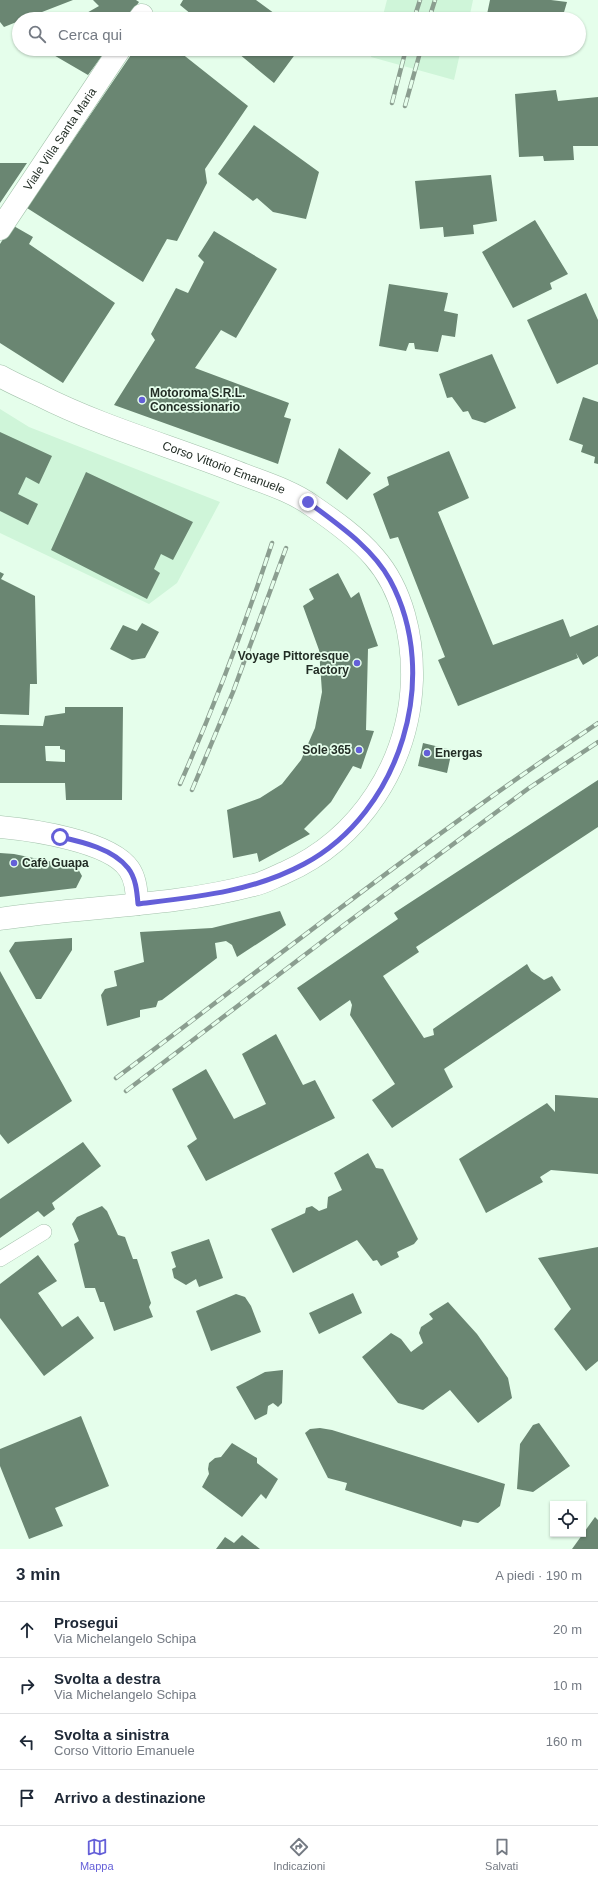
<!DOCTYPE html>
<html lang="it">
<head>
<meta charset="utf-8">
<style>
  :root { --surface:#fff; --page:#f6f6f7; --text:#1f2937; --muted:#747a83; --line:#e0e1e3; --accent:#645fd8 }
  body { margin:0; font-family:Helvetica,sans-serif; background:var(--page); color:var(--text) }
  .controls { position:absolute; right:12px; bottom:12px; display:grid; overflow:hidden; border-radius:0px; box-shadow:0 1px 3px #0004 }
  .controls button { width:36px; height:36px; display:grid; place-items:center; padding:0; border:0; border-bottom:1px solid var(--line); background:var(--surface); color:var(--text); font:20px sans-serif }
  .stop { position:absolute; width:12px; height:12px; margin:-9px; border:3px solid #645fd8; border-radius:50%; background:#fff }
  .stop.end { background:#645fd8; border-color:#fff; box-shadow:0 1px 4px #0008 }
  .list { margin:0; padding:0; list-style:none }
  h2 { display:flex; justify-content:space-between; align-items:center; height:52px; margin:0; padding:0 16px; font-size:17px }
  h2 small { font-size:13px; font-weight:400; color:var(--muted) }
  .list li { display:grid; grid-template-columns:26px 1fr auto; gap:12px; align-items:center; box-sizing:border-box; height:56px; padding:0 16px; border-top:1px solid var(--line) }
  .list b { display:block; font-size:15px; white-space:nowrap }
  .list p { margin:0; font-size:13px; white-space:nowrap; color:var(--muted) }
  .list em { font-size:13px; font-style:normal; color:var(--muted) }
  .icon { flex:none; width:22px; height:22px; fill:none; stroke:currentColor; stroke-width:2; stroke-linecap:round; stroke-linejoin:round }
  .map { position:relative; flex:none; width:598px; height:1549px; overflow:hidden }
  .search { position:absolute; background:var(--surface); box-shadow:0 1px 3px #0004; left:12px; right:12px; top:12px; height:44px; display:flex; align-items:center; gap:10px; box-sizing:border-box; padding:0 14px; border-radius:22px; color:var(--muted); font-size:15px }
  .sheet { height:276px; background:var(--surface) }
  nav { display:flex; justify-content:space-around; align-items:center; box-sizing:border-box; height:56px; border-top:1px solid var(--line); background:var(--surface); font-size:11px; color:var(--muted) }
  nav a { display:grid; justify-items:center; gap:2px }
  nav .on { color:var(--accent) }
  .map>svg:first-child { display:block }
  .built { fill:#cff5d9 }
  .building { fill:#6a8672; fill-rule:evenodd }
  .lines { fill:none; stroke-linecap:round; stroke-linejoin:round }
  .lane-casing { stroke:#a4c2ac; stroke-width:16 }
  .street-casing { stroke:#a4c2ac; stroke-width:23 }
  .secondary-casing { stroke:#a4c2ac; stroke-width:23 }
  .lane { stroke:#fff; stroke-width:15 }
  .street { stroke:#fff; stroke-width:22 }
  .secondary { stroke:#fff; stroke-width:22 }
  .rail-casing { stroke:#8b9e90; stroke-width:4.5 }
  .rail { stroke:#e5feeb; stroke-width:3; stroke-dasharray:9; stroke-linecap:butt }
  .route { stroke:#645fd8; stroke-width:5 }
  .poi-dot { fill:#645fd8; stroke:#e5feeb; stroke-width:1.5 }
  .labels { text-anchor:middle; stroke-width:3.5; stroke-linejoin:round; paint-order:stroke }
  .street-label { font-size:12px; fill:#222d25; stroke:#e5feeb }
  .poi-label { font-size:12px; font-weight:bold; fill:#222d25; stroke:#e5feeb; text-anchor:start }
</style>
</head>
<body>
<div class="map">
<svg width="598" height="1549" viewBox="0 0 598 1549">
  <rect width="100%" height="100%" fill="#e5feeb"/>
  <path class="built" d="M387 0H473L469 19H382Z
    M373 49H461L454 80 371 57Z
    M0 409 29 427 220 502 177 583 149 604 0 533Z"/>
  <path class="building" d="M0 0H73L24 19H19V21L4 27 0 22Z
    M93 0H136L139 2 127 19H76L99 6Z
    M183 0H256L282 19H197L180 5Z
    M490 0H551L567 2 562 19H486Z
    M289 14 304 19H282Z
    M46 49H107L88 75 45 50Z
    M135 49H176L248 106 205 169 207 183 177 241 167 239 143 282 27 208Z
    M233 49H299L274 83Z
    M556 90 558 101 598 97V146H573L574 160 544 161 543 156 519 157 515 94Z
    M254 125 319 172 306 219 273 212 257 198 253 201 218 174Z
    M0 163H27L0 203Z
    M491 175 497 221 473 225 474 234 444 237 443 227 420 229 415 181Z
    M535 220 568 274 550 283 552 289 513 308 482 252Z
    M12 225 33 237 29 244 115 303 63 383 0 343V244Z
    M214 231 277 269 236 338 221 330 195 368 289 403 284 417 291 419 278 464 114 405 155 340 151 334 176 288 188 293 204 262 198 256Z
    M389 284 448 293 444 311 458 314 455 337 442 335 438 352 415 349 414 343H409L406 351 379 346Z
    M586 293 598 320V364L557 384 527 320Z
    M492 354 516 408 485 423 472 419 468 411 463 412 452 397 447 398 439 374Z
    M583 397 598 402V464L594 463 595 457 581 452 583 445 569 440Z
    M0 432 52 456 39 484 26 477 18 494 38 504 28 525 0 511Z
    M339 448 371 473 347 500 326 483Z
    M449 451 469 498 438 512 493 645 563 619 570 637 598 625V656L583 665 576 653 578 658 458 706 438 660 445 657 398 537 390 539 373 494 389 485 387 477Z
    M86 472 193 522 173 560 161 554 154 569 160 573 147 599 51 550Z
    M0 572 4 574 1 579 35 596 37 684H30L29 715 0 714Z
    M338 573 351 598 359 592 378 646 368 649 366 730 374 731 361 769 353 766 331 802 304 829 310 834 259 862 257 853 233 858 227 810 260 798 282 784 301 760 315 728 322 692 319 650 303 606 314 599 309 589Z
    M142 623 159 632 145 658 132 660 110 649 123 625 137 631Z
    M65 707H123L122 800H66L65 783H0V725L43 726 45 716 65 713ZM45 746H60V749L65 750V762L46 761Z
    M423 743 452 750 447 773 418 766Z
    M598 780V827L416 947 419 952 383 976 424 1038 434 1035 433 1029 527 964 531 971 544 980 552 976 561 990 444 1069 453 1087 392 1128 372 1100 395 1084 350 1015 352 1005 350 1000 320 1021 297 988 398 919 394 913Z
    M0 853 14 854 77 867 82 876 76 888 0 897Z
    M280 911 286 925 237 957 232 945 226 941 215 943 217 958 162 1000 158 1001 156 1007 140 1010V1017L107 1026 101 995 105 989 117 986 114 971 144 962 140 932 212 928Z
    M72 938V950L41 999H36L9 951 15 942Z
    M0 971 72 1101 8 1144 0 1134Z
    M276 1034 303 1085 315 1080 335 1118 206 1181 187 1146 197 1139 172 1089 206 1069 234 1119 266 1104 242 1054Z
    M555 1095 598 1098V1174L551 1170 540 1177 543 1182 486 1213 459 1159 547 1103 555 1112Z
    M83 1142 101 1166 52 1203 55 1209 44 1217 38 1211 0 1238V1199Z
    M368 1153 376 1168 383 1169 418 1239 414 1244 397 1252 399 1257 381 1266 377 1260 373 1261 357 1240 293 1273 271 1229 305 1213 306 1208 312 1206 319 1211 327 1208 328 1197 342 1190 334 1173Z
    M102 1206 107 1211 118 1235 125 1237 133 1259H137L151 1303 149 1307 153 1317 114 1331 104 1302H100L95 1288H85L74 1244 79 1241 72 1224 77 1217Z
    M209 1239 223 1278 199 1287 196 1279 186 1285 174 1278 172 1269 176 1267 171 1252Z
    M598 1247V1361L586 1371 554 1329 571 1309 538 1258Z
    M38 1255 57 1281 38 1293 62 1327 78 1316 94 1338 44 1376 0 1318V1284Z
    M353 1293 362 1313 319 1334 309 1313Z
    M236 1294 245 1297 251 1306 261 1332 211 1351 196 1311Z
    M448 1302 477 1334 508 1378 512 1398 478 1423 450 1390 423 1410 398 1403 362 1357 391 1333 401 1339 411 1352 423 1343 419 1333 421 1327 433 1319 429 1314Z
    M283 1370 282 1403 278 1407 273 1403 268 1406 267 1414 255 1420 236 1387 265 1372Z
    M81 1416 109 1486 55 1508 63 1526 29 1539 0 1466V1449Z
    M539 1423 570 1466 533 1492 517 1489 520 1444 533 1425Z
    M320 1428 332 1430 505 1484 500 1506 478 1523 463 1520 461 1527 345 1490 347 1483 328 1478 305 1433 310 1429Z
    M232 1443 257 1458V1463L278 1479 266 1499 261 1494 242 1517 202 1487 209 1474 208 1469 209 1463 215 1458 221 1457Z
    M595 1517 598 1520V1549H572Z
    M242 1535 260 1549H216L225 1537 234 1543Z"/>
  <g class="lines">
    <g class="lane-casing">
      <path id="lane" d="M0 1259 44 1232"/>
    </g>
    <g class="street-casing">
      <g id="street">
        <path d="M139 19 142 15"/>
        <path id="s1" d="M0 229 120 49"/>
      </g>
    </g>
    <g class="secondary-casing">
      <g id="secondary">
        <path id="s2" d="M0 376C12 383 26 389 39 395 102 427 171 446 237 472 262 482 290 490 311 505 333 520 357 537 374 557 403 590 413 638 412 680 409 763 361 839 284 873 274 877 264 883 254 885 171 907 84 906 0 919"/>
        <path d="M0 827C32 830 110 841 129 869 136 879 137 892 137 904"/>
      </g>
    </g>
    <use href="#lane" class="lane"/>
    <use href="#street" class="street"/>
    <use href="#secondary" class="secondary"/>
    <g class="rail-casing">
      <path id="rail" d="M414 19 420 0
        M429 19 435 0
        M392 103 406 49
        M405 106 421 49
        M180 784C215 705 245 625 272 543
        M192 790 233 692 286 548
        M116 1078C276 958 432 834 598 723
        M126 1091 344 925 529 788 598 742"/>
    </g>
    <use href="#rail" class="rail"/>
  </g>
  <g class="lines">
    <path class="route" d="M60 837C83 842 113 849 128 868 136 878 137 892 138 904 196 897 252 892 304 864 401 812 442 676 390 580 372 547 337 524 308 502"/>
  </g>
  <g class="poi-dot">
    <circle cx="142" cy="400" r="4"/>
    <circle cx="357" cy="663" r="4"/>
    <circle cx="359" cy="750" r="4"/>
    <circle cx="427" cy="753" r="4"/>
    <circle cx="14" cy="863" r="4"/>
  </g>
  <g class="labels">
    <g class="street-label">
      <text dy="4" stroke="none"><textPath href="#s1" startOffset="108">Viale Villa Santa Maria</textPath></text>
      <text dy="4" stroke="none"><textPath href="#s2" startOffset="242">Corso Vittorio Emanuele</textPath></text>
    </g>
    <g class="poi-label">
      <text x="150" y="397">Motoroma S.R.L.<tspan x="150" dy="14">Concessionario</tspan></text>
      <text x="349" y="660" text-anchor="end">Voyage Pittoresque<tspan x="349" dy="14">Factory</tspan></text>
      <text x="351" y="754" text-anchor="end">Sole 365</text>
      <text x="435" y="757">Energas</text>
      <text x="22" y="867">Cafè Guapa</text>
    </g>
  </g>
</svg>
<div class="controls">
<button><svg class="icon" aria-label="locate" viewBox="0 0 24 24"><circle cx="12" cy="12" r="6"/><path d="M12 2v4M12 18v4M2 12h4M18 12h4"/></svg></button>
</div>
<div class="stop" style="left:60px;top:837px"></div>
<div class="stop end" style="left:308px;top:502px"></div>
<div class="search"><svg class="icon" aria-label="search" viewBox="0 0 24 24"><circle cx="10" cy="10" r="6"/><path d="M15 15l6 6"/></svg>Cerca qui</div>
</div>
<section class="sheet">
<h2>3 min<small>A piedi · 190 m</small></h2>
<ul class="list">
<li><svg class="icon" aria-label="ahead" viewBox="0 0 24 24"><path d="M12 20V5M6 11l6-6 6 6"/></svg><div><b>Prosegui</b><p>Via Michelangelo Schipa</p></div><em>20 m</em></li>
<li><svg class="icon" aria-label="right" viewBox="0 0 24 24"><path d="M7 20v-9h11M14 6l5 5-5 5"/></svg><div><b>Svolta a destra</b><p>Via Michelangelo Schipa</p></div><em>10 m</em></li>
<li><svg class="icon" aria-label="left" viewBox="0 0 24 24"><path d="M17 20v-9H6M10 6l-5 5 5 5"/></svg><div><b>Svolta a sinistra</b><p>Corso Vittorio Emanuele</p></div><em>160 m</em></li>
<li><svg class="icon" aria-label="arrive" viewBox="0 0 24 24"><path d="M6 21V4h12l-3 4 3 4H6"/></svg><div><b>Arrivo a destinazione</b></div></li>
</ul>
</section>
<nav>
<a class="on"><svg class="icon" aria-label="map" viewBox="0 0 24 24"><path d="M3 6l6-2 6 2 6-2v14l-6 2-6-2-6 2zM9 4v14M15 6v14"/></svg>Mappa</a>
<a><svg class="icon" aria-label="directions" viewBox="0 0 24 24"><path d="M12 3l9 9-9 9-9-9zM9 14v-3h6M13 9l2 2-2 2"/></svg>Indicazioni</a>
<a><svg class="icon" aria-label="saved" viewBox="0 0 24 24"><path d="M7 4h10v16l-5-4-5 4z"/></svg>Salvati</a>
</nav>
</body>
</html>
